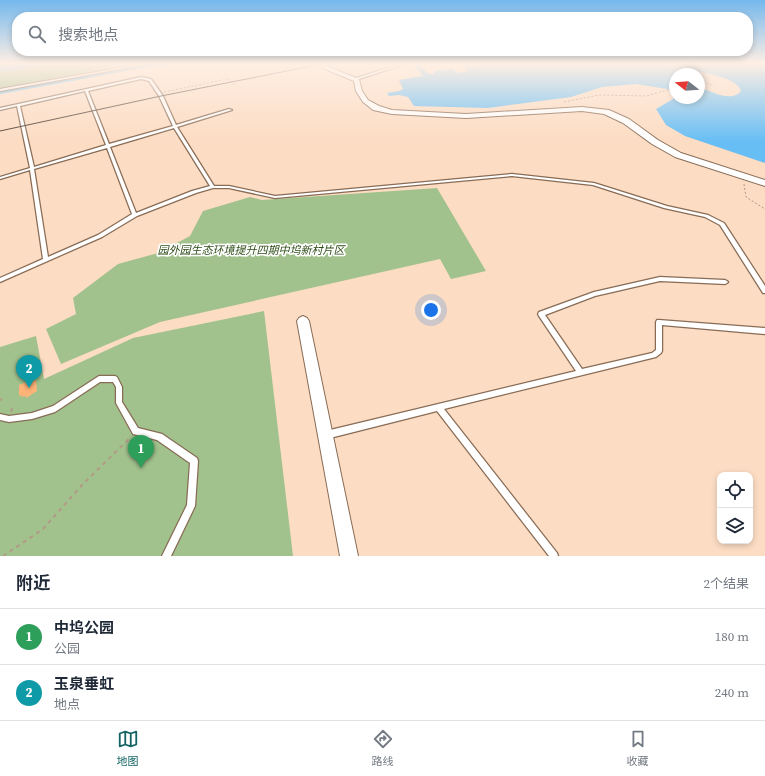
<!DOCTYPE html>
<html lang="zh">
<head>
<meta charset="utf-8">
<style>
  :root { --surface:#fff; --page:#f2f2f3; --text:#1f2937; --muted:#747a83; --line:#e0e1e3; --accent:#146464 }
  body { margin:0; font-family:"Source Serif 4","Noto Sans SC",serif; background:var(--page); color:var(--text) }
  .controls { position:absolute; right:12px; bottom:12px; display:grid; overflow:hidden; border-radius:8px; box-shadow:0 2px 6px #0003 }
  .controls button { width:36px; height:36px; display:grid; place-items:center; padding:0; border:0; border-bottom:1px solid var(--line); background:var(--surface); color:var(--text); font:20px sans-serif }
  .compass { position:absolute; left:669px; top:68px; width:36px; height:36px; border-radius:50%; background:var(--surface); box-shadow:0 2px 6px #0003; rotate:287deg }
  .you { position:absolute; left:431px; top:310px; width:14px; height:14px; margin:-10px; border:3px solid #fff; border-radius:50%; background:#1a73e8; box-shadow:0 0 0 6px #1a73e833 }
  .badge { display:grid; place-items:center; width:26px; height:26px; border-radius:50%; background:var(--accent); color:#fff; font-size:13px; font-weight:700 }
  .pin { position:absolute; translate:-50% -33px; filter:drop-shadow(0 1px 2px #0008) }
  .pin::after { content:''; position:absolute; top:21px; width:14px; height:12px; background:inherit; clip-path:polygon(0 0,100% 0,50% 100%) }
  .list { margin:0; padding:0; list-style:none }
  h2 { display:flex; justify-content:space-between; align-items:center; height:52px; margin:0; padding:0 16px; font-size:17px }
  h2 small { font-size:13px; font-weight:400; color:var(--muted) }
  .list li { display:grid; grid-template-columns:26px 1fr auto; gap:12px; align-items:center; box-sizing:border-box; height:56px; padding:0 16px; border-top:1px solid var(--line) }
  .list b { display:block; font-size:15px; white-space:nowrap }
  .list p { margin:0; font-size:13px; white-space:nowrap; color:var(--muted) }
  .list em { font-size:13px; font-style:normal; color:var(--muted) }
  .icon { flex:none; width:22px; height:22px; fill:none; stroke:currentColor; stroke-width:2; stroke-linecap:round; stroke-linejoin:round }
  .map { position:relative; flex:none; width:765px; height:556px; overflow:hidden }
  .search { position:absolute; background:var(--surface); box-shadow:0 2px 6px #0003; left:12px; right:12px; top:12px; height:44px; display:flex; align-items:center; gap:10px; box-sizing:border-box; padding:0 14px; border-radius:16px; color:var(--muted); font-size:15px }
  .sheet { height:164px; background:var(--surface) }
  nav { display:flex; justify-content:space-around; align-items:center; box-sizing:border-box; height:56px; border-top:1px solid var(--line); background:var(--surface); font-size:11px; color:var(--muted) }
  nav a { display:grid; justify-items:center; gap:2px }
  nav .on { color:var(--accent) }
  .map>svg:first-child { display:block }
  .green { fill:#a1c28d }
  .water { fill:#67bef5; fill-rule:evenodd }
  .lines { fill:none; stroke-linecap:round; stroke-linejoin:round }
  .stream { stroke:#67bef5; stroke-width:2 }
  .building { fill:#feb478 }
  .service-casing { stroke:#886c56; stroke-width:2.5 }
  .minor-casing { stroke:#886c56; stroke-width:2 }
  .path-far1 { stroke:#b39a87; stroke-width:1; stroke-dasharray:2 2; stroke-linecap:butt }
  .path { stroke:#b39a87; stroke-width:2; stroke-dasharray:4 4; stroke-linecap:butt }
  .service { fill:#fff; fill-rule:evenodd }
  .minor { fill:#fff; fill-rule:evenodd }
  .tram { stroke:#4b3b30; stroke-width:1 }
  .labels { text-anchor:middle; stroke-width:3.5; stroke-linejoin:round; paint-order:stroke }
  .park-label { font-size:11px; font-style:italic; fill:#2f4d18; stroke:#fff }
</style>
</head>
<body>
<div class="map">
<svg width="765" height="556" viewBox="0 0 765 556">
  <rect width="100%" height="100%" fill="#fcdcc3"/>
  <path class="green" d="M0 63H136L0 88Z
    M437 188 486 271 451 279 440 259 160 322 61 364 46 329 76 314 73 298 118 264 158 253 190 236 203 211 250 197 262 200Z
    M264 311 293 556H0V347L36 336 44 379 133 338Z"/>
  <path class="water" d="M13 63H56L0 72V66Z
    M412 63H418L428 73 433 74 435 71 453 69 457 73 468 71 464 67 486 63H765V163L685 136 666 125 656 109 673 99 674 94 667 89 636 84 602 87 571 97 488 108 414 106 408 97 399 95 389 96 387 93 399 91 403 89 399 80 423 76ZM680 70C694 70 737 76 741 91 732 103 710 91 699 87V98H675L674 72Z"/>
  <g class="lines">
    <path class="stream" d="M0 93 154 65 184 63"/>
  </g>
  <path class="building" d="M33 379V381L36 380 37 391 26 398V396L21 397 22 395 19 396V385Z"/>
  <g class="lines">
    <g class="service-casing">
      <path id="service" d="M147 63H153L0 91V89Z
        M403 63H408L356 80 353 79Z
        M141 77 151 79 163 96 176 125 229 109 232 110 177 127 214 186H229L275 196 512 174 594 183 667 206 708 215 724 223 765 286V293H763L720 225 705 217 664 208 593 185 512 176 275 198 229 188H213L196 193 137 216 102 237 0 282V278L43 259 30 170 0 179V177L30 168 17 106 0 110V108ZM141 79 149 81 159 96 173 126 109 144 88 91ZM85 91 106 145 34 167 20 106ZM174 128 210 186 192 191 136 213 110 147ZM107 148 132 214 98 235 48 257 34 169Z
        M660 277 725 280 727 281 728 282 727 283 725 284 660 281 595 296 545 315 582 369 652 353 656 350V322L657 320H659L765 328V334L662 325V351L661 353 656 357 444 409 557 553 558 556H549L437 411 326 439 323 438 322 435 323 432 326 431 576 371 539 316 538 314 539 312 594 292Z
        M99 376H115L117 377 122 387V402L138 428 162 434 197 458 198 461 195 506 171 556H162L187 505 190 463 157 440 133 434 116 403V387L113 382H100L55 412 32 419 9 422 0 420V414L9 416 32 413 53 406Z"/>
    </g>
    <g class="minor-casing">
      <path id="minor" d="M319 63H325L329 67 359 79 362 91 368 100 379 106 392 110 466 114 582 107 609 110 629 119 658 140 681 153 765 180V186L675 157 652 144 623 123 604 114 582 111 466 118 392 114 373 110 363 102 356 91 354 81 325 69Z
        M303 316 307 318 309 321 358 556H340L297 321 299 318Z"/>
    </g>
    <path class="path-far1" d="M699 81 715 86
      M164 92 228 79 235 85
      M564 102 599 95 646 96 675 88
      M744 184 746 197 765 209"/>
    <path class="path" d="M0 400 2 399
      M11 412 13 404
      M3 556 43 529 82 485 131 437"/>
    <use href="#service" class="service"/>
    <use href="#minor" class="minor"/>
    <path class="tram" d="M0 131 161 96 327 63"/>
  </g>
  <linearGradient id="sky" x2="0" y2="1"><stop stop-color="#74b8ed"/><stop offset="0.45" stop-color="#feefe4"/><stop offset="1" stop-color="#feefe4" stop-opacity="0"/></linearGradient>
  <rect width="765" height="141" fill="url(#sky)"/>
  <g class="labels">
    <g class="park-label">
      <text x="251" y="254">园外园生态环境提升四期中坞新村片区</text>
    </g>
  </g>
</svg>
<div class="controls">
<button><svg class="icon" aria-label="locate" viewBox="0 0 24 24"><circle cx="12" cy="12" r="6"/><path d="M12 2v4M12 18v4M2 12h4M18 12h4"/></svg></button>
<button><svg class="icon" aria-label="layers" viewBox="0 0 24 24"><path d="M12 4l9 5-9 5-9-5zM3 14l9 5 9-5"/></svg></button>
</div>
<svg class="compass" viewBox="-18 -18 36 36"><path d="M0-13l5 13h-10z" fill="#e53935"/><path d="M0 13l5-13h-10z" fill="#747a83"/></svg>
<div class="you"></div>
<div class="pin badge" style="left:141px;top:468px;background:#2e9e5b">1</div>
<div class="pin badge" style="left:29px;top:388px;background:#0f9aa8">2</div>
<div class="search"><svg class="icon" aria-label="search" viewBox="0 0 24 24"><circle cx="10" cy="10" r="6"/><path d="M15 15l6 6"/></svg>搜索地点</div>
</div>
<section class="sheet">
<h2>附近<small>2个结果</small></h2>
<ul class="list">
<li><span class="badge" style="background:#2e9e5b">1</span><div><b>中坞公园</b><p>公园</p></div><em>180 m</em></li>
<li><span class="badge" style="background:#0f9aa8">2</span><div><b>玉泉垂虹</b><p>地点</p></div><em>240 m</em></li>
</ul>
</section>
<nav>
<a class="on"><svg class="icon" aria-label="map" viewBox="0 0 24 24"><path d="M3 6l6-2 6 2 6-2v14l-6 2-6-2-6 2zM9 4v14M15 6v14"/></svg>地图</a>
<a><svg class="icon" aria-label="directions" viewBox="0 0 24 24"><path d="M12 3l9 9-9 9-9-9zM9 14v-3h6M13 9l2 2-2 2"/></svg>路线</a>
<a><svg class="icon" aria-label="saved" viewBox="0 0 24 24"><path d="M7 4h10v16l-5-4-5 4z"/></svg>收藏</a>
</nav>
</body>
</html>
